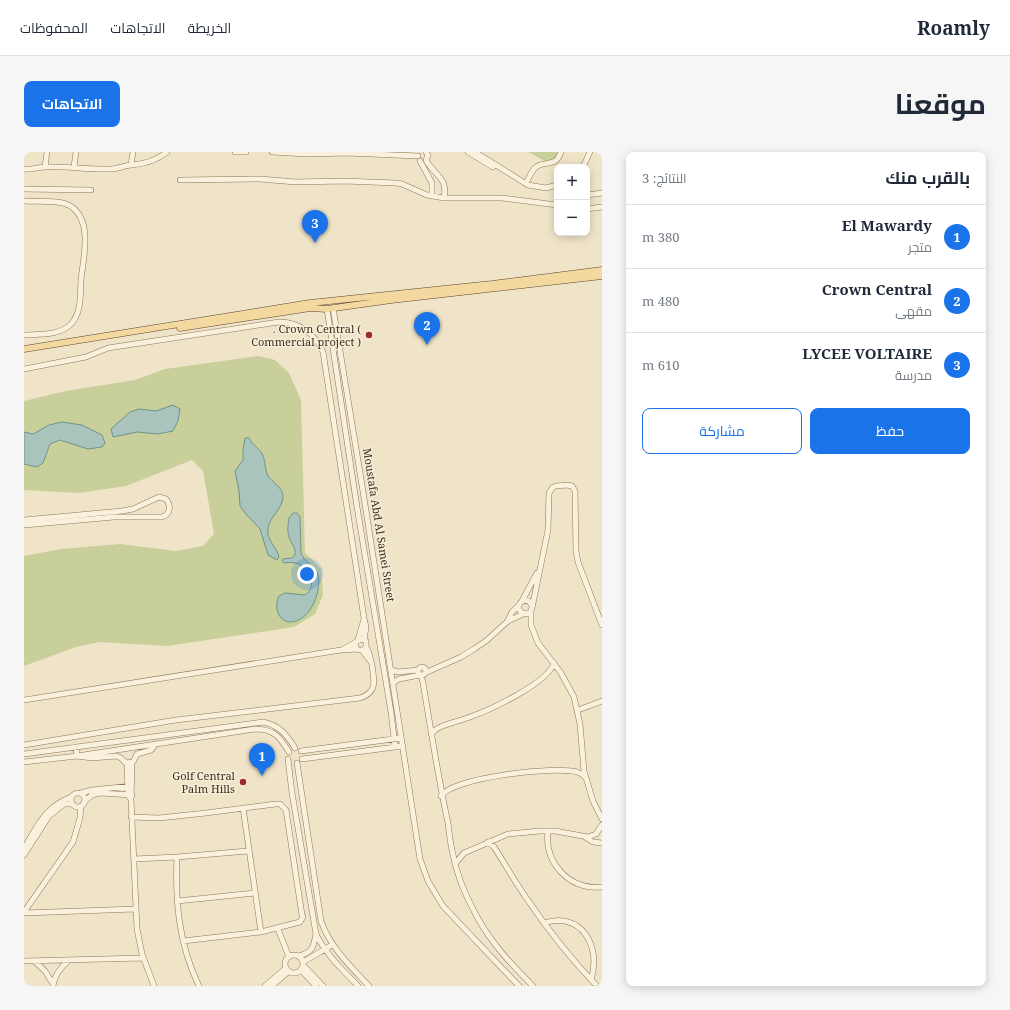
<!DOCTYPE html>
<html lang="ar">
<head>
<meta charset="utf-8">
<style>
  :root { --surface:#fff; --page:#f6f6f7; --text:#1f2937; --muted:#747a83; --line:#e0e1e3; --accent:#1a73e8 }
  body { margin:0; font-family:"Noto Serif",Cairo,serif; background:var(--page); color:var(--text); direction:rtl }
  .controls { position:absolute; right:12px; top:12px; display:grid; overflow:hidden; border-radius:8px; box-shadow:0 2px 10px #0003 }
  .controls button { width:36px; height:36px; display:grid; place-items:center; padding:0; border:0; border-bottom:1px solid var(--line); background:var(--surface); color:var(--text); font:20px sans-serif }
  .you { position:absolute; left:283px; top:422px; width:14px; height:14px; margin:-10px; border:3px solid #fff; border-radius:50%; background:#1a73e8; box-shadow:0 0 0 6px #1a73e833 }
  .badge { display:grid; place-items:center; width:26px; height:26px; border-radius:50%; background:var(--accent); color:#fff; font-size:13px; font-weight:700 }
  .pin { position:absolute; translate:-50% -33px; filter:drop-shadow(0 1px 2px #0008) }
  .pin::after { content:''; position:absolute; top:21px; width:14px; height:12px; background:inherit; clip-path:polygon(0 0,100% 0,50% 100%) }
  .list { margin:0; padding:0; list-style:none }
  h2 { display:flex; justify-content:space-between; align-items:center; height:52px; margin:0; padding:0 16px; font-size:17px }
  h2 small { font-size:13px; font-weight:400; color:var(--muted) }
  .list li { display:grid; grid-template-columns:26px 1fr auto; gap:12px; align-items:center; box-sizing:border-box; height:64px; padding:0 16px; border-top:1px solid var(--line) }
  .list b { display:block; font-size:15px; white-space:nowrap }
  .list p { margin:0; font-size:13px; white-space:nowrap; color:var(--muted) }
  .list em { font-size:13px; font-style:normal; color:var(--muted) }
  .actions { display:flex; gap:8px; padding:12px 16px }
  .actions a { flex:1; padding:9px 0; border:1px solid var(--accent); border-radius:8px; text-align:center; font-size:14px; color:var(--accent) }
  .actions .main { background:var(--accent); color:#fff }
  .map { position:relative; flex:none; width:578px; height:834px; overflow:hidden; direction:ltr; border-radius:8px }
  header { display:flex; align-items:center; gap:24px; box-sizing:border-box; height:56px; padding:0 20px; background:var(--surface); border-bottom:1px solid var(--line) }
  header strong { font-size:19px }
  nav { display:flex; gap:22px; margin-inline-start:auto; font-size:14px }
  .intro { display:flex; align-items:center; justify-content:space-between; box-sizing:border-box; height:96px; padding:0 24px }
  h1 { margin:0; font-size:28px }
  .button { padding:10px 18px; border-radius:8px; background:var(--accent); color:#fff; font-size:14px; font-weight:700 }
  main { display:flex; gap:24px; padding:0 24px }
  aside { flex:1; background:var(--surface); border-radius:8px; box-shadow:0 2px 10px #0003 }
  .map>svg:first-child { display:block }
  .green { fill:#c9cf9b }
  .water { fill:#a9c4bc; stroke:#6f938a }
  .lines { fill:none; stroke-linecap:round; stroke-linejoin:round }
  .minor-casing { stroke:#8d765c; stroke-width:6 }
  .major-casing { stroke:#5b4430; stroke-width:7 }
  .minor { stroke:#faf1dc; stroke-width:5 }
  .major { stroke:#f3d9a0; stroke-width:6 }
  .poi-dot { fill:#9e2a2b; stroke:#f7eed8; stroke-width:1.5 }
  .labels { text-anchor:middle; stroke-width:3; stroke-linejoin:round; paint-order:stroke }
  .poi-label { font-size:11px; fill:#3d2e20; stroke:#f7eed8; text-anchor:end }
  .street-label { font-size:11px; fill:#3d2e20; stroke:#f7eed8 }
</style>
</head>
<body>
<header>
<strong>Roamly</strong>
<nav><a>الخريطة</a><a>الاتجاهات</a><a>المحفوظات</a></nav>
</header>
<div class="intro"><h1>موقعنا</h1><a class="button">الاتجاهات</a></div>
<main>
<aside>
<h2>بالقرب منك<small>النتائج: 3</small></h2>
<ul class="list">
<li><span class="badge">1</span><div><b>El Mawardy</b><p>متجر</p></div><em>380 m</em></li>
<li><span class="badge">2</span><div><b>Crown Central</b><p>مقهى</p></div><em>480 m</em></li>
<li><span class="badge">3</span><div><b>LYCEE VOLTAIRE</b><p>مدرسة</p></div><em>610 m</em></li>
</ul>
<div class="actions"><a class="main">حفظ</a><a>مشاركة</a></div>
</aside>
<div class="map">
<svg width="578" height="834" viewBox="0 0 578 834">
  <rect width="100%" height="100%" fill="#f0e4c8"/>
  <path class="green" d="M504 0H535L530 8 523 10Z
    M234 204 251 208 265 221 277 248 281 401 297 417 299 443 291 462 270 475 143 494 76 490 52 495 0 514V404L37 397 96 392 152 399 179 394 190 382 179 319 168 308 102 334 55 341 0 338V249L42 239 111 228 141 217Z"/>
  <path class="water" d="M149 253 156 257 154 269 149 279 134 282 113 280 89 285 87 277 106 260 115 257 132 259Z
    M38 270 58 273 78 283 81 291 78 295 64 297 36 288 26 292 19 311 13 315 0 312V280L9 282 25 273Z
    M221 286H225C228 292 233 295 237 300 242 307 240 316 244 324 249 331 257 334 259 343 260 357 245 364 244 377 242 388 253 395 255 405L253 408 244 403 236 377 221 361 216 354 215 339 211 319 219 308V298Z
    M269 361H273L276 365 277 401C280 410 291 414 294 423 298 440 286 469 267 470 253 470 250 453 255 444L261 441 281 443C292 436 288 420 278 414 273 410 266 410 260 411L258 409 259 407 268 406 271 403C272 395 267 392 265 385 263 379 264 372 265 366Z"/>
  <g class="lines">
    <g class="minor-casing">
      <path id="minor" d="M211 0H222
        M248 0 284 2 323 1 394 4
        M402 0 404 3 402 8 403 10C413 25 424 27 420 46
        M444 0 469 15
        M451 0 504 33 522 36 533 33
        M396 9 408 31V44
        M107 13 109 0
        M21 15 23 0
        M50 15 52 0
        M559 15 566 0
        M0 17C8 18 14 15 22 15 43 14 65 18 87 17 94 17 101 13 108 13 120 12 133 8 143 0
        M156 28 236 27 272 30 320 29 372 31 378 32 403 43 420 46H478L533 53
        M502 31C505 26 507 19 512 15 522 8 532 16 537 0
        M0 37 67 38
        M563 43 578 41
        M0 49C13 50 38 47 48 55 69 71 59 107 57 128 56 143 58 160 47 172 35 184 15 182 0 183
        M563 57 578 55
        M309 156 338 333 396 707 404 729 419 754 495 834
        M303 157 333 355 367 560 371 594
        M0 217 62 205 84 196 255 170C276 170 291 182 299 200L340 466 342 475 340 488
        M0 368 98 359 109 357 135 345 142 347C147 353 147 362 138 365H90L0 373
        M498 449 513 421
        M508 454 505 449 500 448 496 451 494 456 497 460 502 462 506 461 508 456 524 378 525 341 529 335 532 334 543 333 548 334 551 339 552 399 554 410 578 473
        M507 459V473L514 491 537 521 550 545 556 572 560 619 569 649 578 667
        M484 468 488 460 495 453
        M334 488 340 467
        M318 498 337 487 342 489V495L340 498H334L332 496 331 491
        M338 498 347 510
        M394 519a4 4 0 1 1 8 0a4 4 0 1 1-8 0Z
        M367 518 374 520 394 518
        M401 521 437 505 450 497 462 489 484 469 499 462
        M397 523 399 531C407 578 414 625 424 671 425 680 426 689 428 698 432 721 441 743 452 763 467 791 487 812 509 834
        M369 531 375 527 396 523
        M0 548 317 498 333 497
        M554 558 578 549
        M407 582C415 572 434 570 446 565 466 558 524 531 530 511
        M0 593 152 568 336 546C354 540 350 528 348 513 346 506 346 501 342 495
        M52 595 53 604 68 606 92 604 97 606 102 611 109 610 113 602 127 598 132 592
        M277 599 377 586
        M0 602 239 570C255 573 263 583 271 596
        M264 607 268 641 292 782C302 803 319 818 334 834
        M278 607 379 594
        M0 610 53 604 231 577C250 577 256 585 265 600
        M103 611 104 643 106 646
        M108 611 107 647 113 777 118 802 130 834
        M273 611 297 769C306 795 326 814 345 834
        M57 641 68 638 107 634
        M47 648a7 7 0 1 1 14 0a7 7 0 1 1-14 0Z
        M417 644C430 625 531 614 553 620 556 621 559 623 561 625
        M60 650 68 643 76 641 108 643
        M219 656 237 780
        M107 665 135 666 182 661 252 652H256L262 658 278 763 279 765 276 770 237 780 159 789
        M524 679C520 711 545 738 578 735
        M561 685 569 690 578 691
        M464 690 470 695C481 712 491 730 503 747 524 778 547 807 573 834
        M0 696C14 673 21 655 47 645
        M0 703 25 664 40 652H49
        M153 705C151 750 155 793 175 834
        M110 707 153 705 224 699
        M431 712 440 701 484 682 516 679H531L564 685 572 682 578 673
        M153 749 231 741
        M0 760 49 690 56 666 57 654
        M0 761 111 757
        M520 771C556 759 578 793 567 828
        M254 777 265 805
        M261 812a9 9 0 1 1 18 0a9 9 0 1 1-18 0Z
        M275 804C289 800 289 796 292 782
        M0 809 119 806
        M10 809 21 819 29 832
        M279 810 308 793
        M279 813 299 834
        M277 818 292 834
        M29 834C30 823 37 815 45 808
        M241 834 262 816
        M248 834 265 819"/>
    </g>
    <g class="major-casing">
      <path id="major" d="M156 176 286 156 303 157 367 148 578 124
        M0 197 286 151 468 132 578 118"/>
    </g>
    <use href="#minor" class="minor"/>
    <use href="#major" class="major"/>
  </g>
  <g class="poi-dot">
    <circle cx="345" cy="183" r="4"/>
    <circle cx="219" cy="630" r="4"/>
  </g>
  <g class="labels">
    <g class="poi-label">
      <text x="337" y="181">. Crown Central (<tspan x="337" dy="13">Commercial project )</tspan></text>
      <text x="211" y="628">Golf Central<tspan x="211" dy="13">Palm Hills</tspan></text>
    </g>
    <g class="street-label">
      <text transform="translate(355 373) rotate(81)" y="4">Moustafa Abd Al Samei Street</text>
    </g>
  </g>
</svg>
<div class="controls">
<button>+</button>
<button>−</button>
</div>
<div class="you"></div>
<div class="pin badge" style="left:238px;top:624px">1</div>
<div class="pin badge" style="left:403px;top:193px">2</div>
<div class="pin badge" style="left:291px;top:91px">3</div>
</div>
</main>
</body>
</html>
